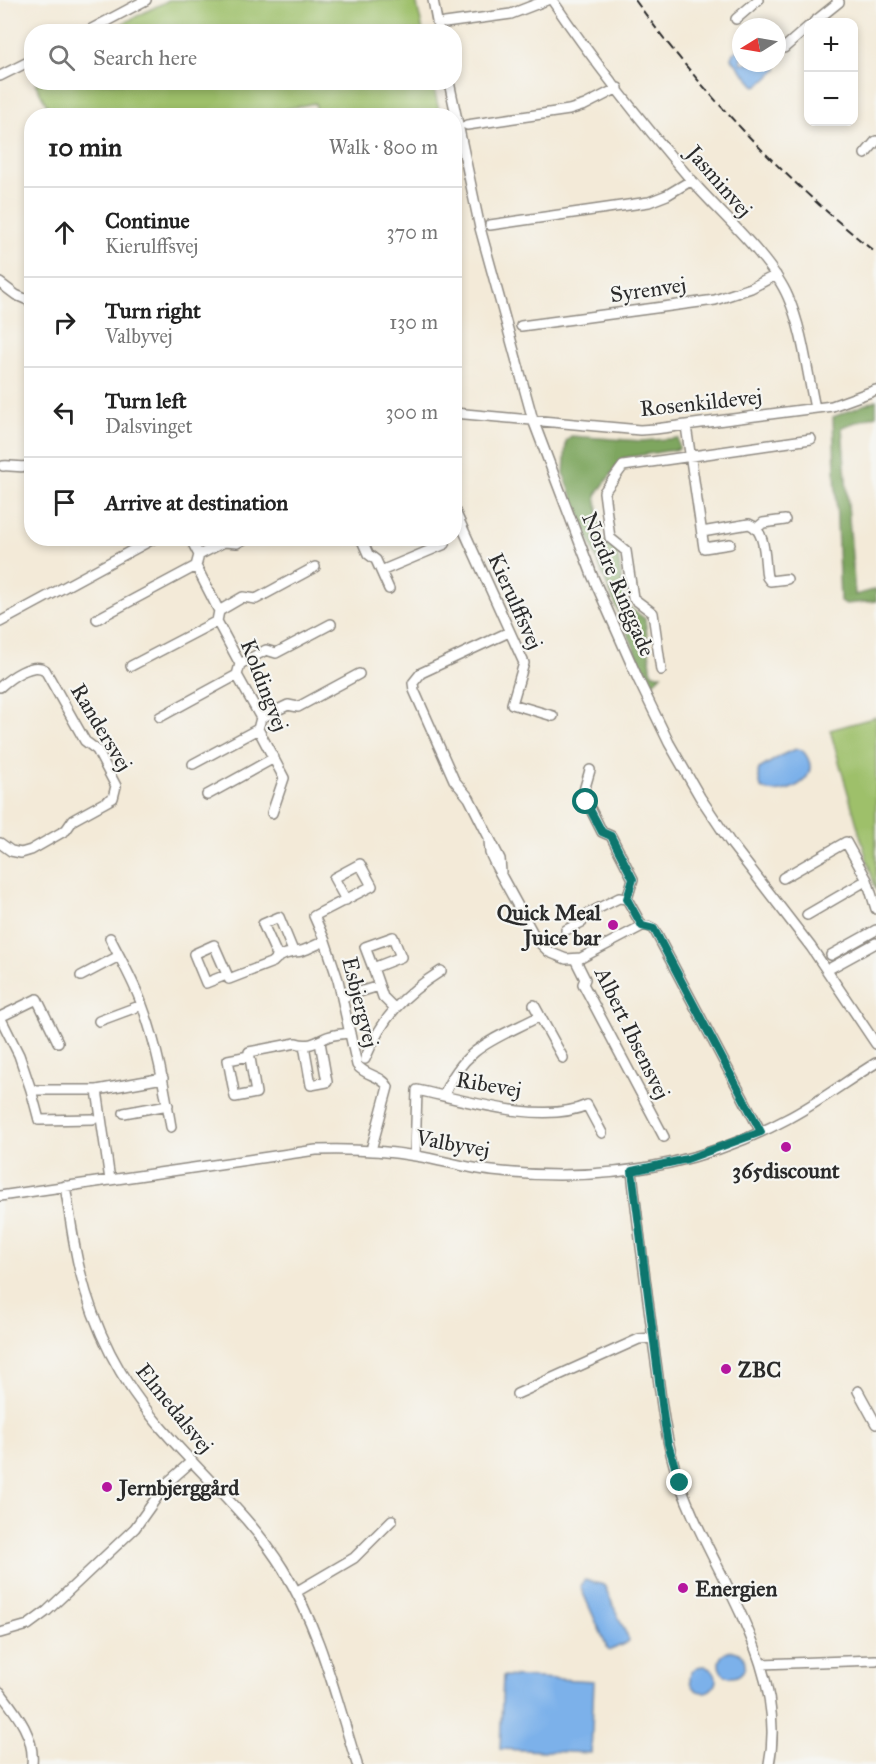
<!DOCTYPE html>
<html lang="en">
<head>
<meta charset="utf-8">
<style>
  :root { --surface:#fff; --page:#f6f6f6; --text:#222; --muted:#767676; --line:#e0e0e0 }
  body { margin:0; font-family:"IM FELL Great Primer",serif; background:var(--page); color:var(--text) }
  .controls { position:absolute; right:18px; top:18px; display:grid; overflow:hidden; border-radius:12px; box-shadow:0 3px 9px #0003 }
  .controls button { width:54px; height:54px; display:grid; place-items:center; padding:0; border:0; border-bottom:2px solid var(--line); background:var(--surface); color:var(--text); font:30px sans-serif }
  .compass { position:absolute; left:732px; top:18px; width:54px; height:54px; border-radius:50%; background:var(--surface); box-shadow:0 3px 9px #0003; rotate:259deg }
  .stop { position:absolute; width:18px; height:18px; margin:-14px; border:4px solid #0f766e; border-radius:50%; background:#fff }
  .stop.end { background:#0f766e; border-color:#fff; box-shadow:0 2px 6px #0008 }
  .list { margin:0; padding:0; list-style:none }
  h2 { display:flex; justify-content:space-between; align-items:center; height:78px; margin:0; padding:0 24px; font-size:26px }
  h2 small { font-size:20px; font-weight:400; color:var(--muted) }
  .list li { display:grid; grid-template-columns:39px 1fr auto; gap:18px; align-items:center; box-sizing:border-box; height:90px; padding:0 24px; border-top:2px solid var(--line) }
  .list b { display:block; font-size:22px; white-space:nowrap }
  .list p { margin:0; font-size:20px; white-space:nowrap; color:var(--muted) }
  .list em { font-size:20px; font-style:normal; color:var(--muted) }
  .icon { flex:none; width:33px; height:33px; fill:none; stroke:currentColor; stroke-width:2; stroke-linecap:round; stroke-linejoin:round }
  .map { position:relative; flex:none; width:876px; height:1764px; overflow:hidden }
  .search { position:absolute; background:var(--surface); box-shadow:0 3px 9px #0003; left:24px; top:24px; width:438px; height:66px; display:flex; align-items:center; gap:15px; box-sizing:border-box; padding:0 21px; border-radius:24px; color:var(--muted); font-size:22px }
  .panel { position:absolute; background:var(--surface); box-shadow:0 3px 9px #0003; left:24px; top:108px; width:438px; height:438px; border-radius:24px }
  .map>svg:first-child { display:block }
  .green { fill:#9ec06a; stroke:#64764a; stroke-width:1.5 }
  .forest { fill:#7ea65e; stroke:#546844; stroke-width:1.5 }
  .water { fill:#7cb1ea; stroke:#546e8a; stroke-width:1.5 }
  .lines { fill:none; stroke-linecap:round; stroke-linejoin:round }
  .minor-casing { stroke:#8f8a82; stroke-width:12 }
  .minor { stroke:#fff; stroke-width:9 }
  .rail { stroke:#2b2b2b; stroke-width:2; stroke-dasharray:9 4.5; stroke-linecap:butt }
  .route { stroke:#0f766e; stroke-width:8 }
  .poi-dot { fill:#b5179e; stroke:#f6f6f2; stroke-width:2 }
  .labels { text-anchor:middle; stroke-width:4.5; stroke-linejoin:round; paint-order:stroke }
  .street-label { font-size:22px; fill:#2b2b2b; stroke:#f6f6f2 }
  .poi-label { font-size:22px; font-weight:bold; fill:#2b2b2b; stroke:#f6f6f2; text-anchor:start }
</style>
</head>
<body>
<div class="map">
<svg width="876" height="1764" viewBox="0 0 876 1764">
  <rect width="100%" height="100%" fill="#f6f6f2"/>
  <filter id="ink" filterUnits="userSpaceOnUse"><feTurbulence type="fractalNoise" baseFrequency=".0167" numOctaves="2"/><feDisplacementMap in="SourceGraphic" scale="12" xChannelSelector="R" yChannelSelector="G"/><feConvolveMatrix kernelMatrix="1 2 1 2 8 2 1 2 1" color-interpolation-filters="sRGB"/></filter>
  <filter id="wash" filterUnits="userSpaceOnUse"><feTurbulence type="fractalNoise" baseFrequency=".008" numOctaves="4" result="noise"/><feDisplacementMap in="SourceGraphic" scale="24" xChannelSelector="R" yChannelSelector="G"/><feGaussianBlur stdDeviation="1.35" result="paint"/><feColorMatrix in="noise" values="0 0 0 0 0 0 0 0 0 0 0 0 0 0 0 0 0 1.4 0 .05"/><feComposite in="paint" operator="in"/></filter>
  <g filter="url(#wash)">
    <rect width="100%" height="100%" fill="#f3ead8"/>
    <path class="green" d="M169 0H416L423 31H108Z
      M35 83H433L440 115H318L315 103 253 116 52 115Z
      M876 717V891L830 730Z"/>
    <path class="forest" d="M876 400V415L842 427 855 595 876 589V601L846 604 840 601 833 417Z
      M571 436 642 441 678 438 679 449 623 458 596 495 602 540 617 550 625 604 645 619 652 674H662L650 686 604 578 564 475 566 441Z"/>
    <path class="water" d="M741 48V63H775L777 66V70L759 85 755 86 731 58 733 53Z
      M796 749 802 750C829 779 781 800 761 788L758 773 759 769 784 754Z
      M585 1580 604 1585 629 1640 628 1642 611 1650 608 1649 580 1586Z
      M719 1664a13 13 0 1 1 26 0a13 13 0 1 1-26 0Z
      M690 1679a13 13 0 1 1 26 0a13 13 0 1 1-26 0Z
      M503 1676 594 1681 591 1753 500 1749Z"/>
  </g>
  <g filter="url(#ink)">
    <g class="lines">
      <g class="minor-casing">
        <path id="minor" d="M433 0 439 32
          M552 0C594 62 643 124 692 181 721 214 772 259 788 297 803 331 807 372 815 408
          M736 19 758 0
          M814 22 839 2 837 0
          M445 23 511 14 547 0
          M86 32 146 0
          M784 48 808 27
          M0 76 32 60
          M449 82 480 228 533 420 592 575 638 679 669 743 700 797 730 842 811 947 876 1044
          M467 125 569 110 585 105 618 88
          M865 154 876 141
          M490 225 649 202 667 195 692 180
          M0 283 16 295 32 302
          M521 326 715 300 751 288 776 275
          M454 413 640 430 655 429 832 406 876 390
          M686 426 704 548 730 544
          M3 466C12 465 23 469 32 465
          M454 509 524 663 512 704 553 716
          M757 528 763 523 785 520
          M702 532 749 524C767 530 764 561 767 577L770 581 787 579
          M190 538 199 555 196 566 219 611 217 621 240 664 237 675 261 718 258 729 284 778 272 813
          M361 538 368 554 376 560 389 589
          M199 555 224 542 237 543 246 538
          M381 571 445 544
          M219 611 243 597 256 599 315 567
          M97 619 196 566
          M0 622 155 538
          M240 664 266 650 276 653 331 624
          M131 666 217 621
          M661 670 653 613 633 598 626 551 610 538 604 492 623 466 811 439
          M0 687C10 678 33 661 45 670L85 741 97 750 116 786 113 798 73 820 66 830 31 850 21 853 11 851 0 843
          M160 717 237 675
          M261 718 288 705 298 707 359 674
          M193 764 258 729
          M590 770 583 794 602 832 611 836 633 879 627 899 642 926
          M207 795 274 758
          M489 840 490 853 496 866 536 939 549 952 566 959 581 958 642 926
          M501 872 500 859 469 798 454 780 414 690 413 683 421 673 509 632
          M783 878 846 842 867 880 876 909
          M346 900 334 878 360 864 372 886 314 916 325 941 338 980 357 1065C365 1076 382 1075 388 1087L371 1150
          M807 915 867 880
          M642 926H648L654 929 761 1132
          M566 930 582 922 583 916 619 898 627 899
          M110 938C121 960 134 982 142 1005 157 1045 164 1085 171 1127
          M831 955 876 930
          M278 957 263 924 279 917 293 951
          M575 959 585 979 583 984 664 1137
          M373 968 365 947 393 937 401 957 373 968 383 997 394 1008
          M827 970 876 943
          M226 975 206 983 194 954 214 945 229 979 273 962C281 953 291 953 301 951 309 949 317 944 325 941
          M81 976 119 956
          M343 997 379 986
          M534 1005 563 1058
          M99 1021 142 1005
          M58 1042 37 999 0 1017 19 1055 31 1090H97L110 1180
          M304 1045 311 1085 327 1082 320 1042
          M249 1056 228 1060 235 1097 256 1093 249 1052 296 1043C308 1047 315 1043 325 1038 332 1034 343 1034 350 1033
          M365 1059C382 1018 403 995 441 971
          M31 1090 39 1120 93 1119
          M97 1090 163 1078
          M444 1095C464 1046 496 1039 540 1016
          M124 1113 168 1105
          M415 1156 417 1090C464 1100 543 1125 587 1105L602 1133
          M632 1171C638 1230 647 1289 654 1348 660 1387 663 1427 674 1465 701 1561 790 1659 769 1764
          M65 1186C70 1214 73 1244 80 1271 94 1328 120 1380 158 1424 199 1473 249 1514 283 1569 320 1628 336 1698 357 1764
          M0 1196 316 1150C349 1149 382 1150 416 1156 441 1160 466 1168 492 1171 596 1183 694 1169 787 1119 818 1103 846 1081 876 1063
          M858 1391 876 1424
          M517 1394 639 1339 653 1338
          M296 1592 354 1558 392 1520
          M0 1633 28 1625 47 1611 135 1528 167 1483 192 1461
          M761 1664 876 1660
          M0 1692C16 1713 35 1736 32 1764"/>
      </g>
      <use href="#minor" class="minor"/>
      <path class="rail" d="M635 0C704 95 785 180 876 253"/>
    </g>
  </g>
  <g class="lines" filter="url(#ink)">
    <path class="route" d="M586 802 602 832 611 836 633 879 627 899 642 926 654 929 761 1132 687 1159 632 1171 664 1420 668 1444 680 1483"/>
  </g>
  <g class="poi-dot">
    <circle cx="613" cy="925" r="6"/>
    <circle cx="786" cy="1147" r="6"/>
    <circle cx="726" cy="1369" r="6"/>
    <circle cx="107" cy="1487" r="6"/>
    <circle cx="683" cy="1588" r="6"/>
  </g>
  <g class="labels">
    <g class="street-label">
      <text transform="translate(720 181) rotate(49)" y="8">Jasminvej</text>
      <text transform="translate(648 289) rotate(-8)" y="8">Syrenvej</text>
      <text transform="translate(701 402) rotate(-6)" y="8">Rosenkildevej</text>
      <text transform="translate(619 584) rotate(67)" y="8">Nordre Ringgade</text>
      <text transform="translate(516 601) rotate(66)" y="8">Kierulffsvej</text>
      <text transform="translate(265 685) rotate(69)" y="8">Koldingvej</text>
      <text transform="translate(102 727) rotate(59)" y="8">Randersvej</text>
      <text transform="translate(361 1002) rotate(76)" y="8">Esbjergvej</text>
      <text transform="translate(633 1033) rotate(64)" y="8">Albert Ibsensvej</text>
      <text transform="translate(489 1084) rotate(10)" y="8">Ribevej</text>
      <text transform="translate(453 1143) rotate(10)" y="8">Valbyvej</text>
      <text transform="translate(175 1408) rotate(51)" y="8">Elmedalsvej</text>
    </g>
    <g class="poi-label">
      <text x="601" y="920" text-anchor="end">Quick Meal<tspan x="601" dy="25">Juice bar</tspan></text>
      <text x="786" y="1178" text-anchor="middle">365discount</text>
      <text x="738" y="1377">ZBC</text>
      <text x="119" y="1495">Jernbjerggård</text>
      <text x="695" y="1596">Energien</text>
    </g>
  </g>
</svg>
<div class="controls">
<button>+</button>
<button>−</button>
</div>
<svg class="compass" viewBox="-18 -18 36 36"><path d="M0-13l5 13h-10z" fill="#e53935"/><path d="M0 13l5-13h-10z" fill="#767676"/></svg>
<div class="stop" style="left:586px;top:802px"></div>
<div class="stop end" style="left:680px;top:1483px"></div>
<div class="search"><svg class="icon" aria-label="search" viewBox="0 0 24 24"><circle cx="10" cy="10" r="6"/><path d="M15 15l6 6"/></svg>Search here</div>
<section class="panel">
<h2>10 min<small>Walk · 800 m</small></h2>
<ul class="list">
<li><svg class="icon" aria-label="ahead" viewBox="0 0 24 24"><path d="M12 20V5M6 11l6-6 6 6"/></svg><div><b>Continue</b><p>Kierulffsvej</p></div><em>370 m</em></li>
<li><svg class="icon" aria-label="right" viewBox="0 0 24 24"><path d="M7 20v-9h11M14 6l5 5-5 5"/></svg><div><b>Turn right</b><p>Valbyvej</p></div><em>130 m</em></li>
<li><svg class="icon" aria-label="left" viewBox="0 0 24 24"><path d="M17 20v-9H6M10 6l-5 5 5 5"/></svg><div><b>Turn left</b><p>Dalsvinget</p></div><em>300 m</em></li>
<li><svg class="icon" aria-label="arrive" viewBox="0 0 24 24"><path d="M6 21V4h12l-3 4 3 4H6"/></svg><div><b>Arrive at destination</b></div></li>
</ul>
</section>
</div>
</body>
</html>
